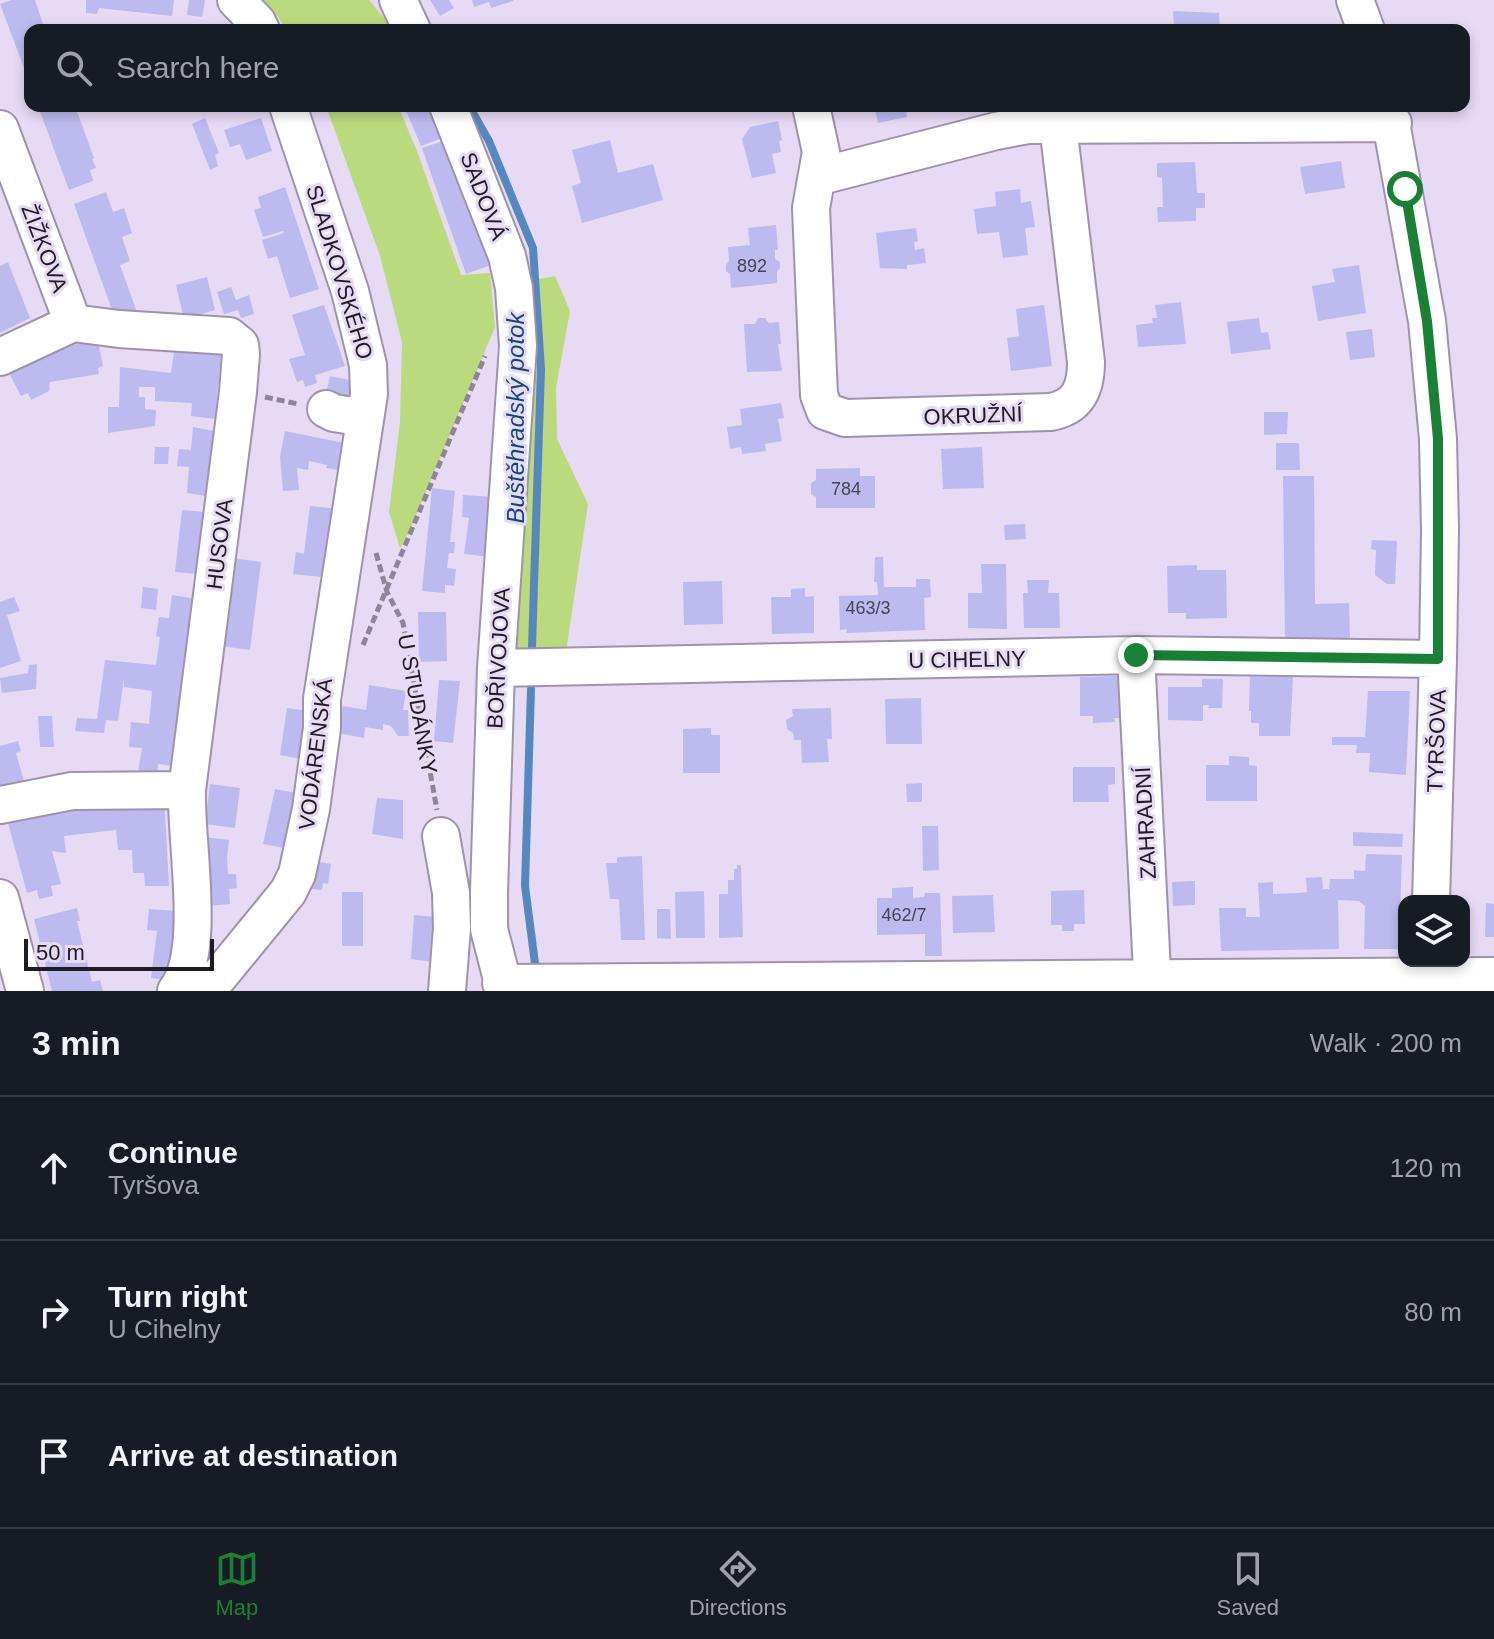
<!DOCTYPE html>
<html lang="en">
<head>
<meta charset="utf-8">
<style>
  :root { --surface:#171b24; --page:#20242c; --text:#f1f3f6; --muted:#9ea1a6; --line:#363941; --accent:#198035 }
  body { margin:0; font-family:Arial,sans-serif; background:var(--page); color:var(--text) }
  .controls { position:absolute; right:24px; bottom:24px; display:grid; overflow:hidden; border-radius:16px; box-shadow:0 4px 12px #0003 }
  .controls button { width:72px; height:72px; display:grid; place-items:center; padding:0; border:0; border-bottom:2px solid var(--line); background:var(--surface); color:var(--text); font:40px sans-serif }
  .scale { position:absolute; left:24px; bottom:20px; width:190px; box-sizing:border-box; padding-left:8px; border:4px solid #201b24; border-top:0; font-size:22px; line-height:28px; white-space:nowrap; color:#201b24; -webkit-text-stroke:6px #e7daf4; paint-order:stroke }
  .stop { position:absolute; width:24px; height:24px; margin:-18px; border:6px solid #198035; border-radius:50%; background:#fff }
  .stop.end { background:#198035; border-color:#fff; box-shadow:0 2px 8px #0008 }
  .list { margin:0; padding:0; list-style:none }
  h2 { display:flex; justify-content:space-between; align-items:center; height:104px; margin:0; padding:0 32px; font-size:34px }
  h2 small { font-size:26px; font-weight:400; color:var(--muted) }
  .list li { display:grid; grid-template-columns:52px 1fr auto; gap:24px; align-items:center; box-sizing:border-box; height:144px; padding:0 32px; border-top:2px solid var(--line) }
  .list b { display:block; font-size:30px; white-space:nowrap }
  .list p { margin:0; font-size:26px; white-space:nowrap; color:var(--muted) }
  .list em { font-size:26px; font-style:normal; color:var(--muted) }
  .icon { flex:none; width:44px; height:44px; fill:none; stroke:currentColor; stroke-width:2; stroke-linecap:round; stroke-linejoin:round }
  .map { position:relative; flex:none; width:1494px; height:991px; overflow:hidden }
  .search { position:absolute; background:var(--surface); box-shadow:0 4px 12px #0003; left:24px; right:24px; top:24px; height:88px; display:flex; align-items:center; gap:20px; box-sizing:border-box; padding:0 28px; border-radius:16px; color:var(--muted); font-size:30px }
  .sheet { height:536px; background:var(--surface) }
  nav { display:flex; justify-content:space-around; align-items:center; box-sizing:border-box; height:112px; border-top:2px solid var(--line); background:var(--surface); font-size:22px; color:var(--muted) }
  nav a { display:grid; justify-items:center; gap:4px }
  nav .on { color:var(--accent) }
  .map>svg:first-child { display:block }
  .green { fill:#bbd97d }
  .lines { fill:none; stroke-linecap:round; stroke-linejoin:round }
  .stream { stroke:#5788bd; stroke-width:8 }
  .building { fill:#bdbaf0 }
  .minor-casing { stroke:#9f93ab; stroke-width:40 }
  .path { stroke:#8f8598; stroke-width:5; stroke-dasharray:8 4; stroke-linecap:butt }
  .minor { stroke:#fff; stroke-width:36 }
  .route { stroke:#198035; stroke-width:10 }
  .labels { text-anchor:middle; stroke-width:6; stroke-linejoin:round; paint-order:stroke }
  .number-label { font-size:18px; fill:#474357 }
  .street-label { font-size:22px; fill:#201b24; stroke:#e7daf4 }
  .water-label { font-size:24px; font-style:italic; fill:#134775; stroke:#e7daf4 }
</style>
</head>
<body>
<div class="map">
<svg width="1494" height="991" viewBox="0 0 1494 991">
  <rect width="100%" height="100%" fill="#e7daf4"/>
  <path class="green" d="M258 0H369L389 24 380 30H287L278 17Z
    M326 106H398L417 151 461 275 490 273 495 327 409 532 400 548 389 512 400 422 402 342 380 256Z
    M555 276 570 311 556 388 557 439 588 504 566 652 516 653 534 343 529 281Z"/>
  <g class="lines">
    <path class="stream" d="M469 106 489 141 533 248 541 369 532 647
      M531 689 525 886 536 971"/>
  </g>
  <path class="building" d="M12 0H35L45 30H30V84L0 4Z
    M86 0H174L172 16 99 8 97 14 86 13Z
    M189 0H205L202 17 187 15Z
    M430 0H449L454 8 440 16Z
    M472 0H513V1L491 8 489 2 474 7Z
    M1173 11 1219 13 1220 30H1177L1174 28Z
    M38 106H75L94 158 92 159 96 168 90 170 93 181 69 190Z
    M404 106H432L445 137 421 146Z
    M874 106H905L907 117 878 123Z
    M205 118 219 153 215 155 218 166 210 170 192 124Z
    M261 118 272 151 246 160 240 144 230 147 224 130Z
    M778 121 782 140 779 141 781 152 772 154 776 173 752 178 742 139 750 127Z
    M446 140 491 265 466 274 422 148Z
    M610 140 618 173 653 164 663 200 582 223 572 186 581 183 572 150Z
    M1341 161 1345 188 1305 194 1300 167Z
    M1195 162 1197 193H1205V208H1196V221L1158 222 1157 207H1163L1162 178 1157 177V163Z
    M285 187 319 289 290 298 277 256 268 259 262 240 284 233 283 231 263 237 254 210 261 208 258 197Z
    M1020 189 1021 203 1031 201 1035 227 1025 228 1028 255 1003 258 999 232 977 234 974 209 996 206 995 192Z
    M106 192 113 212 124 208 132 233 122 237 130 261 120 265 139 318 117 324 74 204Z
    M776 225 778 250H775V259L780 262V268L777 272V283L731 288 730 274 726 271V265L729 261 728 247 750 245 748 228Z
    M916 228 918 241 914 242 915 250 924 248 926 263 907 265V269L880 268 876 233Z
    M8 262 30 318 0 333V266Z
    M1359 265 1366 313 1318 321 1312 286 1335 282 1332 269Z
    M207 277 215 310 184 319 176 285Z
    M231 287 236 300 249 295 254 314 241 318 238 310 224 314 217 292Z
    M1181 302 1186 344 1138 347 1136 325 1153 323 1152 318H1157L1155 305Z
    M324 305 345 366 315 375 317 383 305 387 303 380 297 382 289 359 305 355 292 315Z
    M1044 305 1052 366 1011 371 1007 338 1019 336 1016 309Z
    M758 318H765L769 323 779 322 781 344H778L782 371 747 372 744 324H755Z
    M1259 318 1261 333 1268 332 1271 349 1231 354 1227 322Z
    M1372 329 1375 357 1350 360 1346 332Z
    M98 341 103 366 98 368 99 374 50 382 49 391 31 400 28 393 21 396 7 369 48 349Z
    M174 351 221 355 215 419 191 416 192 403 155 401V387H139V397H145V409L156 410 155 426 108 433V407H119L120 367 171 373Z
    M330 376 354 381 352 408 324 403Z
    M781 403 784 418 778 419 782 441 765 444 766 451 742 454 741 447 730 449 727 427 742 425 740 409Z
    M1264 412H1288L1287 434 1264 435Z
    M193 427 214 431 207 496 187 493 189 467 177 466 179 449 191 450Z
    M285 431 349 444 345 471 326 468 327 465 309 461 308 470 297 468 299 490 283 491 280 456Z
    M1276 443H1299L1300 470H1276Z
    M155 447H169L168 464H154Z
    M982 447 984 488 943 489 941 449Z
    M860 468V476H875V508H816V497L811 494V483L816 480V469Z
    M1283 476H1314L1315 604 1349 603 1350 639H1285Z
    M432 488 455 491 450 542H455L454 553H449L447 568 456 569 454 586 445 585V593L422 591Z
    M463 495 494 497 491 557 464 554 469 518 462 517Z
    M310 506 340 509 331 578 293 574 296 552 304 554Z
    M182 510 205 512 198 574 175 572Z
    M1025 524 1026 539 1005 540 1004 525Z
    M1372 540 1397 541 1395 584H1387L1375 575 1376 550 1371 549Z
    M875 557H883L884 587H916V579H930L931 597 924 598 925 630 846 633 847 629 840 630 839 596 878 595 877 582H874Z
    M232 558 261 562 250 650 221 646Z
    M981 564H1006L1007 629 968 628V593H982Z
    M1197 565V570H1226L1227 618 1186 619V613H1168L1167 566Z
    M1027 580H1049L1048 593H1059L1060 628H1024L1023 593H1028Z
    M722 581 723 624 684 625 683 582Z
    M143 587 158 589 156 610 141 608Z
    M805 588V597L814 596V633L772 634 771 597H791V589Z
    M172 595 196 599 173 766 158 764 157 774 138 772 142 748 129 747 131 722 149 724 152 691 124 687V678L118 721 106 720 104 733 75 731 77 718 97 719 105 660 156 665 160 637 156 636 159 617 169 618Z
    M14 597 20 611 7 615 21 661 0 668V602Z
    M418 612H446L447 661 419 662Z
    M37 664 36 689 2 693 0 678 28 673 29 665Z
    M1118 676 1120 718H1114L1115 722 1093 723V716H1080V677Z
    M1250 676 1293 677 1290 736H1259V723H1251V711H1249Z
    M1202 679H1223L1222 708H1208L1209 705H1203V721L1168 720V687H1202Z
    M439 680 460 681 453 743 434 741Z
    M369 685 406 691 403 710H408L409 736H398L391 726 383 724V730L365 727 364 738 338 733 343 706 366 710Z
    M1368 691H1410L1406 775 1369 772 1370 753H1356L1357 745H1332V737H1365Z
    M921 698 922 744H886L885 699Z
    M287 708 308 711 301 759 280 755Z
    M831 708 832 739H827L829 762 802 763 801 740H794L793 733 787 729 786 720 793 716 792 709Z
    M38 716H52L54 747H40Z
    M711 728V735H720V773H683V729Z
    M18 741 21 751 16 753 26 788 0 790V746Z
    M1229 756 1249 757V765L1257 766V801H1206V765H1229Z
    M1073 767H1115V784L1108 785 1109 802H1073Z
    M922 783V802H907L906 784Z
    M210 784 240 788 235 828 205 824Z
    M275 789 296 793 284 848 263 844Z
    M164 795 169 886H145L144 873H133L132 850H118L116 830 64 836 66 853 52 851 61 884 51 886 53 896 39 899 37 890 27 893 5 812Z
    M377 798 403 800V839L372 834Z
    M922 826H938L939 870 923 871Z
    M1353 832 1403 834 1402 847 1353 846Z
    M205 837 229 840 227 858 228 874H236L237 888 229 889 230 904 208 906Z
    M1366 854 1402 855 1399 949H1364L1365 906 1359 901 1338 900 1339 949 1221 951 1219 908H1246V917H1260L1258 883 1273 882V894L1298 893 1307 892 1306 878 1322 877 1323 889H1329L1330 879H1354V870L1365 871Z
    M642 856 645 940H621L619 899H610L606 863H617V857Z
    M309 860 331 864 328 884 323 883 322 890 303 888Z
    M737 865H741L743 937 719 938V894H728V880H734V869H737Z
    M1195 881V905L1173 906 1172 882Z
    M913 887V898L924 897 925 893H940L942 956H925V934L877 935V898H892V888Z
    M1084 890 1085 924H1074V931H1062V925H1051V891Z
    M704 891 705 938H676L675 892Z
    M342 892H363V946H342Z
    M993 895 995 932 953 933 952 896Z
    M1486 903 1494 904V937H1485Z
    M77 908 80 921H77L92 982 100 980 103 991H52L34 919Z
    M149 909 180 911 172 981 151 978 157 931 147 930Z
    M657 909H670L671 939 657 938Z
    M414 915 437 917 433 962 411 959Z"/>
  <g class="lines">
    <g class="minor-casing">
      <path id="minor" d="M236 0 257 22 261 30
        M398 0 412 30
        M1355 0 1366 30
        M448 106 507 256 514 288 518 346 496 668 489 892V929L505 991
        M811 106 821 152 811 208 819 395 825 411 845 418 1050 412C1078 407 1086 389 1086 362L1058 125
        M1388 106 1427 321 1438 439 1440 530 1438 659 1431 901
        M0 129 73 323
        M817 177 996 131 1028 125 1393 123
        M0 357 73 323 119 329 229 336 240 345 241 354 238 392 187 790C185 840 207 952 176 991
        M326 409 334 413 365 418
        M1136 655 1153 991
        M496 668 1136 655 1438 659
        M0 805 72 791 187 790
        M441 836 451 893 452 928 447 991
        M0 898 25 991
        M501 983 1494 976
        M207 991 288 892 297 874 311 809 322 728V699L369 394 368 365 350 291 288 106"/>
    </g>
    <path class="path" d="M265 397 298 404
      M376 553 387 592 403 623 437 810
      M363 645 485 356"/>
    <use href="#minor" class="minor"/>
  </g>
  <g class="lines">
    <path class="route" d="M1136 655 1438 659V439L1427 321 1405 189"/>
  </g>
  <g class="labels">
    <g class="number-label">
      <text x="752" y="272">892</text>
      <text x="846" y="495">784</text>
      <text x="868" y="614">463/3</text>
      <text x="904" y="921">462/7</text>
    </g>
    <g class="street-label">
      <text transform="translate(484 196) rotate(69)" y="8">SADOVÁ</text>
      <text transform="translate(45 248) rotate(69)" y="8">ŽIŽKOVA</text>
      <text transform="translate(340 272) rotate(73)" y="8">SLADKOVSKÉHO</text>
      <text transform="translate(973 415) rotate(-2)" y="8">OKRUŽNÍ</text>
      <text transform="translate(219 544) rotate(-83)" y="8">HUSOVA</text>
      <text transform="translate(498 658) rotate(-87)" y="8">BOŘIVOJOVA</text>
      <text transform="translate(967 659) rotate(-1)" y="8">U CIHELNY</text>
      <text transform="translate(418 704) rotate(80)" y="8">U STUDÁNKY</text>
      <text transform="translate(1436 741) rotate(-88)" y="8">TYRŠOVA</text>
      <text transform="translate(315 754) rotate(-83)" y="8">VODÁRENSKÁ</text>
      <text transform="translate(1145 823) rotate(-93)" y="8">ZAHRADNÍ</text>
    </g>
    <g class="water-label">
      <text transform="translate(516 418) rotate(-90)" y="8">Buštěhradský potok</text>
    </g>
  </g>
</svg>
<div class="controls">
<button><svg class="icon" aria-label="layers" viewBox="0 0 24 24"><path d="M12 4l9 5-9 5-9-5zM3 14l9 5 9-5"/></svg></button>
</div>
<div class="scale">50 m</div>
<div class="stop" style="left:1405px;top:189px"></div>
<div class="stop end" style="left:1136px;top:655px"></div>
<div class="search"><svg class="icon" aria-label="search" viewBox="0 0 24 24"><circle cx="10" cy="10" r="6"/><path d="M15 15l6 6"/></svg>Search here</div>
</div>
<section class="sheet">
<h2>3 min<small>Walk · 200 m</small></h2>
<ul class="list">
<li><svg class="icon" aria-label="ahead" viewBox="0 0 24 24"><path d="M12 20V5M6 11l6-6 6 6"/></svg><div><b>Continue</b><p>Tyršova</p></div><em>120 m</em></li>
<li><svg class="icon" aria-label="right" viewBox="0 0 24 24"><path d="M7 20v-9h11M14 6l5 5-5 5"/></svg><div><b>Turn right</b><p>U Cihelny</p></div><em>80 m</em></li>
<li><svg class="icon" aria-label="arrive" viewBox="0 0 24 24"><path d="M6 21V4h12l-3 4 3 4H6"/></svg><div><b>Arrive at destination</b></div></li>
</ul>
</section>
<nav>
<a class="on"><svg class="icon" aria-label="map" viewBox="0 0 24 24"><path d="M3 6l6-2 6 2 6-2v14l-6 2-6-2-6 2zM9 4v14M15 6v14"/></svg>Map</a>
<a><svg class="icon" aria-label="directions" viewBox="0 0 24 24"><path d="M12 3l9 9-9 9-9-9zM9 14v-3h6M13 9l2 2-2 2"/></svg>Directions</a>
<a><svg class="icon" aria-label="saved" viewBox="0 0 24 24"><path d="M7 4h10v16l-5-4-5 4z"/></svg>Saved</a>
</nav>
</body>
</html>
